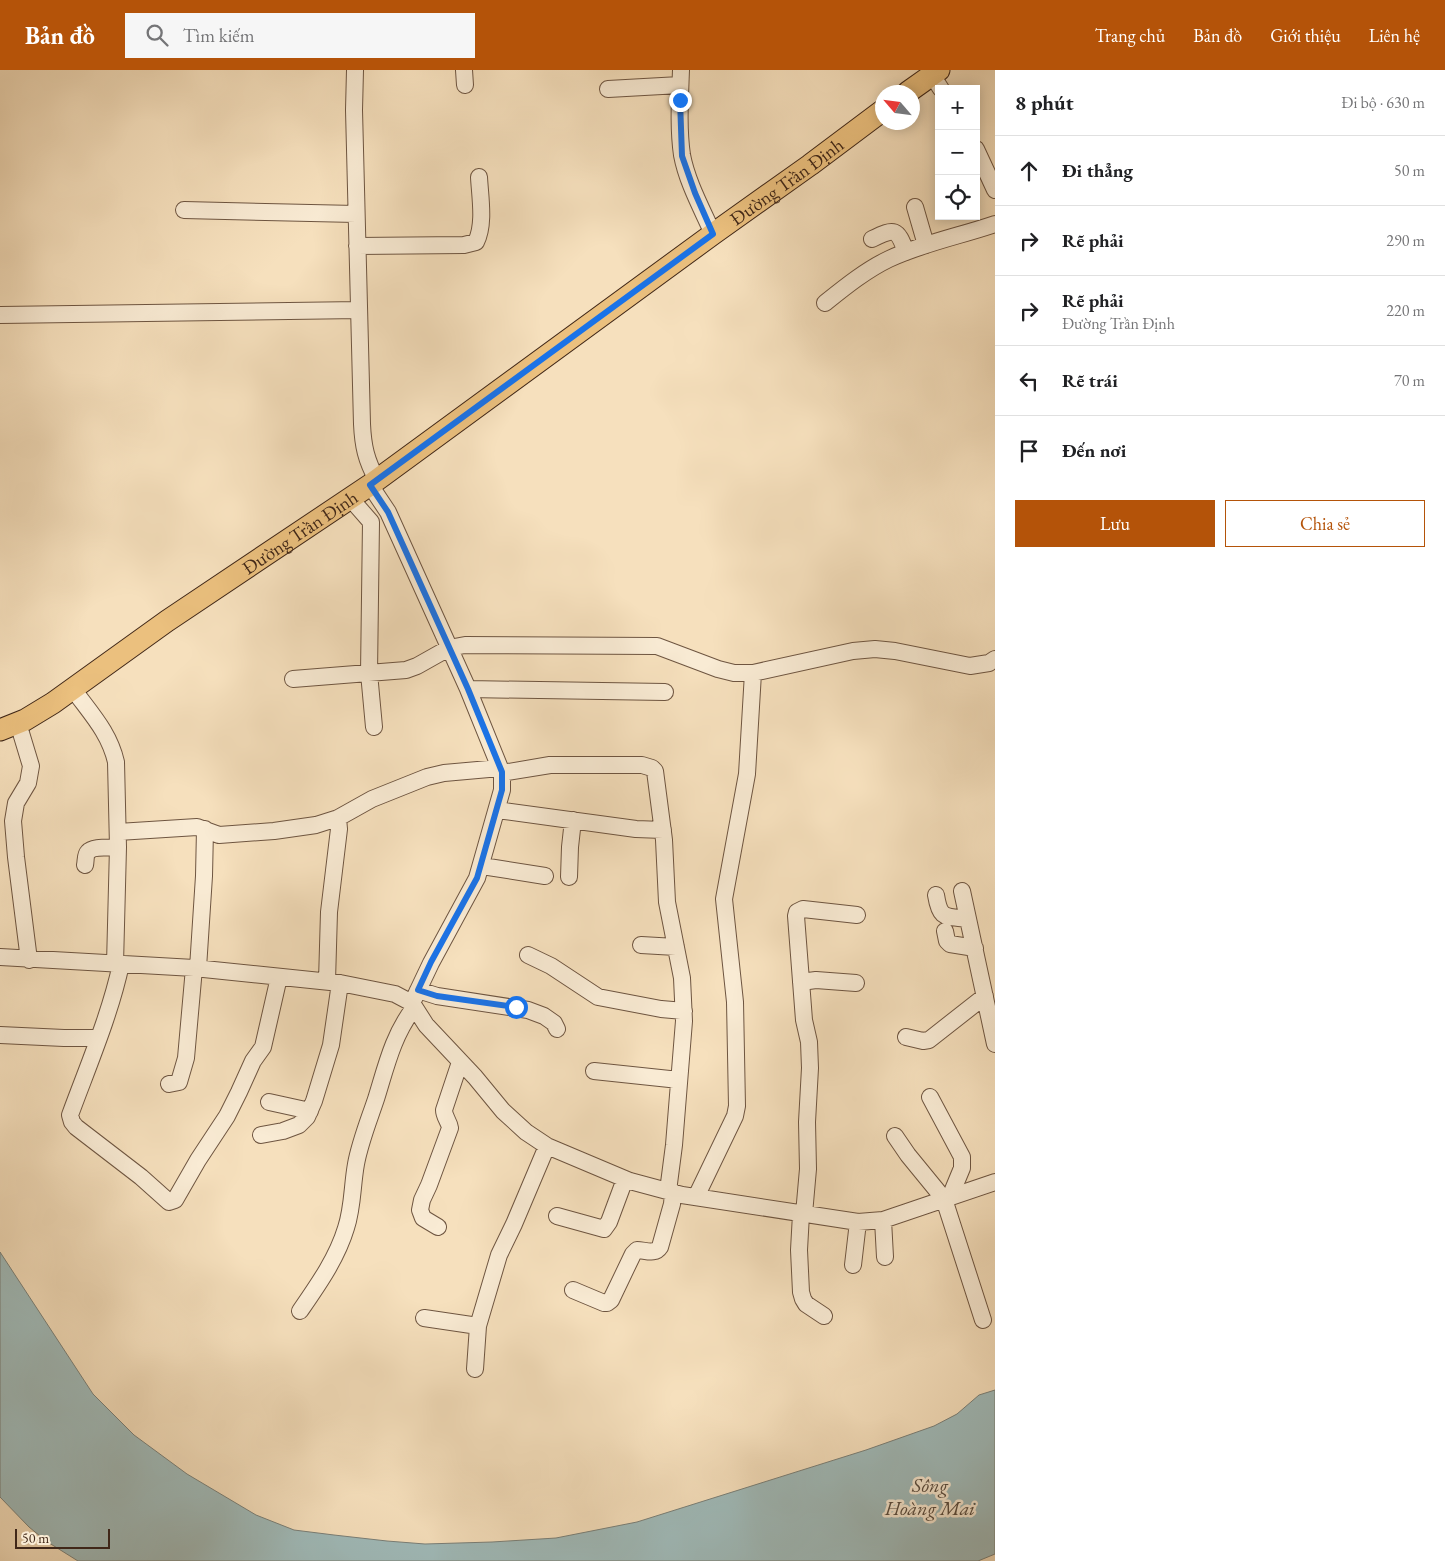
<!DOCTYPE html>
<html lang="vi">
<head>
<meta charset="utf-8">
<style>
  :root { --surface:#fff; --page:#f6f6f6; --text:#202124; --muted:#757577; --line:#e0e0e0; --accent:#b45309 }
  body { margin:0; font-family:"EB Garamond",serif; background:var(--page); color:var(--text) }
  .controls { position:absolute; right:15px; top:15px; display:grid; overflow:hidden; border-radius:0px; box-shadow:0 2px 12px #0003 }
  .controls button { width:45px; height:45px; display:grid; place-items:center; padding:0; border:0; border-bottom:1px solid var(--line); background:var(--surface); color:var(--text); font:25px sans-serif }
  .compass { position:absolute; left:875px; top:15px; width:45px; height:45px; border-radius:50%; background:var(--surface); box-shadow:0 2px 12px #0003; rotate:298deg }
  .scale { position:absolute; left:15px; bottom:12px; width:95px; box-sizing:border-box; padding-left:5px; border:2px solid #402718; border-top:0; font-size:14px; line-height:18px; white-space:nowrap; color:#402718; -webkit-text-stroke:4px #f9ebd4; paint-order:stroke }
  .stop { position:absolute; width:15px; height:15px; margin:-11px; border:4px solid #1a73e8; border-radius:50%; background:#fff }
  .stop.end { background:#1a73e8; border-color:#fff; box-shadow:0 1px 5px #0008 }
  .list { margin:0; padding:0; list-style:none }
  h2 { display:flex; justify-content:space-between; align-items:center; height:65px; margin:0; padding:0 20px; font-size:21px }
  h2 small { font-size:16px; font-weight:400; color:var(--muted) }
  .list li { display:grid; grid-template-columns:32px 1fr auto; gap:15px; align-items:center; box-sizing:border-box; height:70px; padding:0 20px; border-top:1px solid var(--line) }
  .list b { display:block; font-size:19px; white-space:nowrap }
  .list p { margin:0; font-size:16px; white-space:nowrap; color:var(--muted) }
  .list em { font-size:16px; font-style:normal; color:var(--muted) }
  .actions { display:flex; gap:10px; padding:15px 20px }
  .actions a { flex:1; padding:11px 0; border:1px solid var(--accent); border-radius:0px; text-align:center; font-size:18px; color:var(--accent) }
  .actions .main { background:var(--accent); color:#fff }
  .icon { flex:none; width:28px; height:28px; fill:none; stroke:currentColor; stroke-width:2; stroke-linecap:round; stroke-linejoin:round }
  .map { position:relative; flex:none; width:995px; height:1491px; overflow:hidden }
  header { display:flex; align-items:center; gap:30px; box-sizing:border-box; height:70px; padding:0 25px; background:var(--accent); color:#fff }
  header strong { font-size:24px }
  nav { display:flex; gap:28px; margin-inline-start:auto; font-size:18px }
  .search { width:350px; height:45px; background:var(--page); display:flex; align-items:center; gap:12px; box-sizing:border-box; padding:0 18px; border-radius:0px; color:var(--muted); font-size:19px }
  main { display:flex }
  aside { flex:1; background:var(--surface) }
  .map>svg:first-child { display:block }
  .water { fill:#a0bbba; stroke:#7a8079 }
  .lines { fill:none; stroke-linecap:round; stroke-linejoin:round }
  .minor-casing { stroke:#6e5541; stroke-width:18 }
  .major-casing { stroke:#402718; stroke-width:23 }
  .minor { stroke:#f9ebd4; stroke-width:16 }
  .major { stroke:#ebc07e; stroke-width:21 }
  .route { stroke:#1a73e8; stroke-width:6 }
  .labels { text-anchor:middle; stroke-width:5; stroke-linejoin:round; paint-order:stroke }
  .street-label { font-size:19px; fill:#402718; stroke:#f9ebd4 }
  .water-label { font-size:20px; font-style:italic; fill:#584c40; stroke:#f9ebd4 }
</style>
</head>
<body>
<header>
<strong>Bản đồ</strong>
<div class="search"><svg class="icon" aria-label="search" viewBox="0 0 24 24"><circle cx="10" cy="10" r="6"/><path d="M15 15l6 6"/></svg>Tìm kiếm</div>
<nav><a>Trang chủ</a><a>Bản đồ</a><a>Giới thiệu</a><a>Liên hệ</a></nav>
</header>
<main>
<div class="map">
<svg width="995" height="1491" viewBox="0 0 995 1491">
  <rect width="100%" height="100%" fill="#f6e0bd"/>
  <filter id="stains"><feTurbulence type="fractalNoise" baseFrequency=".004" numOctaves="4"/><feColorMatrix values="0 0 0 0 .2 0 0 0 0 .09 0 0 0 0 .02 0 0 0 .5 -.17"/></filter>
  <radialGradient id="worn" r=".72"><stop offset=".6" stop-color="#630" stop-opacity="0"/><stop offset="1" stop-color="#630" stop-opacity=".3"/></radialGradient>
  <path class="water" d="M0 1182 93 1324 134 1365 187 1404 256 1445 294 1460 334 1465 387 1471 425 1474 492 1472 556 1468 637 1452 866 1380 934 1356 957 1344 979 1325 995 1320V1484L978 1491H78L46 1471 29 1457 0 1427Z"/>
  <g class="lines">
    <g class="minor-casing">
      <path id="minor" d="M355 0 354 40 362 354C363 376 366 390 377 410
        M464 0 465 15
        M681 0C680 28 678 57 682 85 687 112 702 139 713 164
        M932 5 941 19
        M608 19 680 15
        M976 79 995 120
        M915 137 926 175
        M184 140 356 144
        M872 169C895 158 897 158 906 182
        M357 176 464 175 476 172C485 154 480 127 479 107
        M825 233C845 217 866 200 889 189 923 173 960 166 995 154
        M0 245 359 240
        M370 415 388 442 468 619 502 703V720L477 808 431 893 412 933
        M350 428 371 452 369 603 374 657
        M293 609 406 600 417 596 449 578 465 575 657 576 718 599 734 603H753L853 581 875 579 895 581 970 596 989 593 995 589
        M73 619C91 644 109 662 116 692L118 777 115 894
        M468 619 665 622
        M18 653 31 696 28 713 16 733 13 751 16 787 29 890
        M502 703 550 695H642L652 698 655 701 664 770 667 832 682 908 684 951 674 1075 668 1121
        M497 740 636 759 663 760
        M118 762 197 757 219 765 274 761 316 755 338 748 372 729 427 707 444 703 500 698
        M85 795C86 791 85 785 88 782 93 776 111 778 118 777
        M482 796 545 806
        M569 807 570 777 573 750
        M962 821 995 974
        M936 825C940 850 945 846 968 849
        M945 861 947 871 950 874 975 878
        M641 875 676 877
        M528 885 551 896 598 927 661 939 684 941
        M0 887 194 898 340 913 395 924 412 933 426 955 475 1007 503 1041 526 1062 547 1076 630 1111 682 1125 858 1152 883 1150 995 1112
        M121 894C110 945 88 996 70 1045L72 1052 76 1057 141 1107 169 1132 175 1130 198 1090 227 1046 239 1022 253 991 263 977 279 907
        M198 898 204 806 205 759
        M327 911 329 842 339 759 338 748
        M801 912 816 910 856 913
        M418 920 437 926 528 940 544 946 554 953 557 959
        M0 965 64 968H98
        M906 967 923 971 929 970 985 926
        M594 1001 679 1010
        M169 1014 179 1012 186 988 194 898
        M930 1027 962 1087V1098L950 1127
        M269 1032 310 1041
        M261 1065 283 1061 299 1055 307 1047 314 1031 331 975 340 913
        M895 1066 908 1085 944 1129 983 1250
        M696 1127 735 1046 737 1036 735 932 724 829 747 704 753 603
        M801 1144 799 1180 801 1222 803 1229 806 1234 824 1246
        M804 1144 808 1099 807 1052 810 998 809 972 804 950 796 846 797 842 803 839 857 845
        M557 1146 604 1159 609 1152 625 1109
        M883 1150 885 1187
        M438 1157 423 1148 420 1140 422 1130 429 1115 450 1058C449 1051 444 1047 444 1040L460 992
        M853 1195 858 1152
        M573 1220 604 1233H607L611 1230 633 1184 637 1180C645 1180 655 1185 660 1177L672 1134 673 1122
        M300 1241C318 1215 337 1188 346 1158 353 1137 352 1116 356 1094 360 1072 369 1050 376 1029 386 997 393 965 414 938
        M424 1248 478 1256
        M475 1299 478 1256 499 1185 514 1154 547 1076"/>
    </g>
    <g class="major-casing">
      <g id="major">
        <path d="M908 22 939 0"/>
        <path id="s1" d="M0 660 25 650 53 633 167 551 370 415 713 164 810 95 882 41"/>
      </g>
    </g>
    <use href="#minor" class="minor"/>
    <use href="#major" class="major"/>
  </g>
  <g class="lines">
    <path class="route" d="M516 937 437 926 418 920 431 892 477 808 502 720V702L468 619 388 442 370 415 713 164 695 123 682 86 680 30"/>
  </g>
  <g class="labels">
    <g class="street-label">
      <text dy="7" stroke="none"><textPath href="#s1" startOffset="960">Đường Trần Định</textPath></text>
      <text dy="7" stroke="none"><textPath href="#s1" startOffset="360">Đường Trần Định</textPath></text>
    </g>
    <g class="water-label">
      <text x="930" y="1422">Sông<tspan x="930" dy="23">Hoàng Mai</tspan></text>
    </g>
  </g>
  <rect width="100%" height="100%" filter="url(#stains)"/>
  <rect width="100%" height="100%" fill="url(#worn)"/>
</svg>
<div class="controls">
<button>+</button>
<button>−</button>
<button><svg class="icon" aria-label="locate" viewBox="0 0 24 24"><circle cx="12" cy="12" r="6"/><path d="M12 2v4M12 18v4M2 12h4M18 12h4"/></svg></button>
</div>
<svg class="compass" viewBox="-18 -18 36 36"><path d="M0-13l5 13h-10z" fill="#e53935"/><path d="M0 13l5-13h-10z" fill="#757577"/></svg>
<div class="scale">50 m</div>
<div class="stop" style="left:516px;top:937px"></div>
<div class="stop end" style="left:680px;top:30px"></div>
</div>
<aside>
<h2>8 phút<small>Đi bộ · 630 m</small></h2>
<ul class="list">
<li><svg class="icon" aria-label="ahead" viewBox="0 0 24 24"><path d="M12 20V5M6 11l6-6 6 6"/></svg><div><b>Đi thẳng</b></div><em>50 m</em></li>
<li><svg class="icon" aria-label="right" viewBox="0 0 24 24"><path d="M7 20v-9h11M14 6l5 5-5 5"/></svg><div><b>Rẽ phải</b></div><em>290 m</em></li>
<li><svg class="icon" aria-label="right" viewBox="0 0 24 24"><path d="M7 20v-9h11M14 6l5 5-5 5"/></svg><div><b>Rẽ phải</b><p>Đường Trần Định</p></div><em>220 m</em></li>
<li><svg class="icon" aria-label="left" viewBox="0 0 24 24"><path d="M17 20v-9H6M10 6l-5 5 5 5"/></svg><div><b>Rẽ trái</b></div><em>70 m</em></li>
<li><svg class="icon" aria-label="arrive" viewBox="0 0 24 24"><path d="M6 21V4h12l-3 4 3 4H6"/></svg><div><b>Đến nơi</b></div></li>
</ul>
<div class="actions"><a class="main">Lưu</a><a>Chia sẻ</a></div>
</aside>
</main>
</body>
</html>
